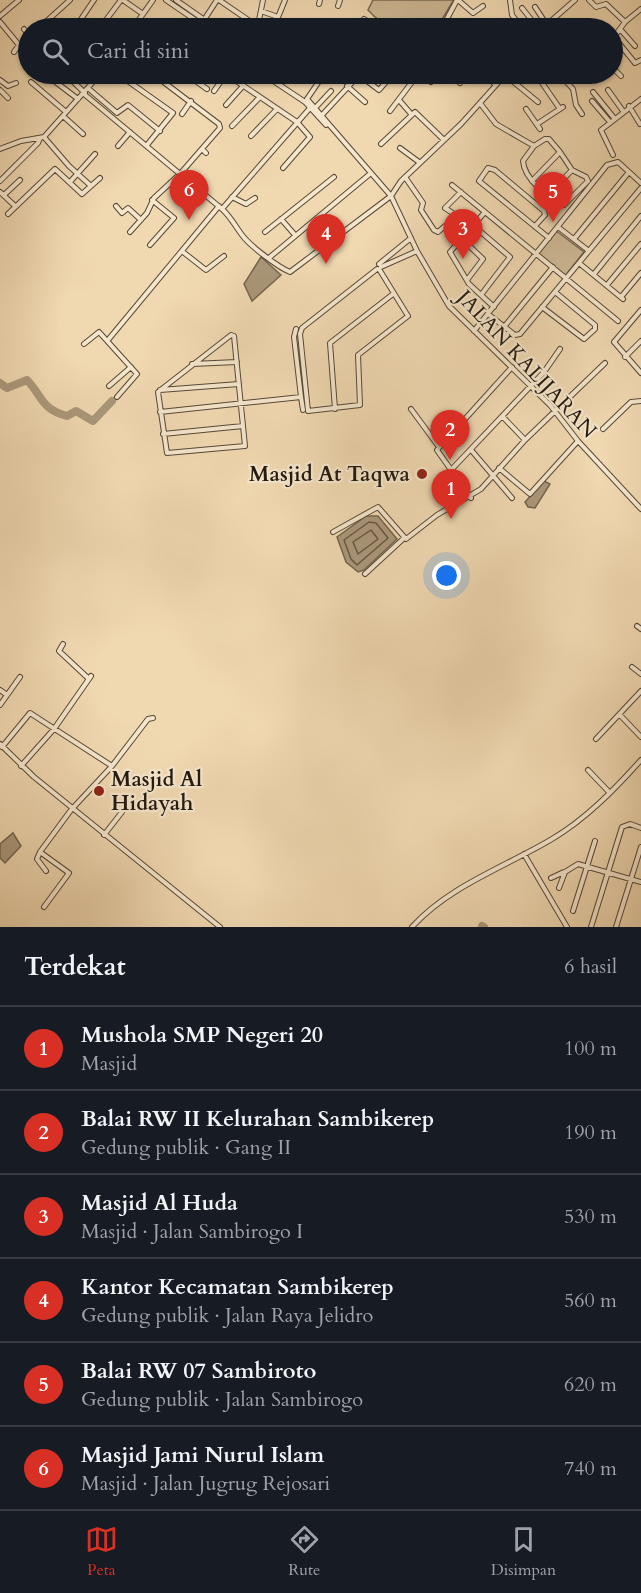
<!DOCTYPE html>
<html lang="id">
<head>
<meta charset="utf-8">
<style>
  :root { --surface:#171b24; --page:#20242c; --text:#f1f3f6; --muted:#9ea1a6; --line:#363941; --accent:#d93025 }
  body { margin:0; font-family:Cardo,serif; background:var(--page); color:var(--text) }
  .you { position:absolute; left:447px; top:576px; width:21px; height:21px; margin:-15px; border:4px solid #fff; border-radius:50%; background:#1a73e8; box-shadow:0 0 0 9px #1a73e833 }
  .badge { display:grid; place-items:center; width:39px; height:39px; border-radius:50%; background:var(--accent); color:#fff; font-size:20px; font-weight:700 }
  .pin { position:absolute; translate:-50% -50px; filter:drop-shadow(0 2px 3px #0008) }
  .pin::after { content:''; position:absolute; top:32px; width:21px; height:18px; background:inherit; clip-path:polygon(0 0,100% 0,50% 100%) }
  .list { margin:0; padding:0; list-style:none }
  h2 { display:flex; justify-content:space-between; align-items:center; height:78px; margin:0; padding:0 24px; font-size:26px }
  h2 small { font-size:20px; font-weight:400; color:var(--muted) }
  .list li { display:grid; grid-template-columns:39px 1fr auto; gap:18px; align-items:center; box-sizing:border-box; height:84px; padding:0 24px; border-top:2px solid var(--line) }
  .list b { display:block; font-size:22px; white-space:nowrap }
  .list p { margin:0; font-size:20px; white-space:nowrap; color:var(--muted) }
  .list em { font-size:20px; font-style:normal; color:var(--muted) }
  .icon { flex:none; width:33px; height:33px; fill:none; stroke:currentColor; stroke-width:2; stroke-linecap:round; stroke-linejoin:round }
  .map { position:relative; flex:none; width:641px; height:927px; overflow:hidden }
  .search { position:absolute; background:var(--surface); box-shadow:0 2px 4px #0004; left:18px; right:18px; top:18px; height:66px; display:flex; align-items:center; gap:15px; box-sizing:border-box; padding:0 21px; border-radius:33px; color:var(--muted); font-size:22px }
  .sheet { height:582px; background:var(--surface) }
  nav { display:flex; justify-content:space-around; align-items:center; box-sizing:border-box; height:84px; border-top:2px solid var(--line); background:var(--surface); font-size:16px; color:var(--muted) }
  nav a { display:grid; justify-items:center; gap:3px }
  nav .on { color:var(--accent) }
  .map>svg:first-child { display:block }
  .green { fill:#cdb895; stroke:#786852; stroke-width:1.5 }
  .water { fill:#aa977a; stroke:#74654f; stroke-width:1.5 }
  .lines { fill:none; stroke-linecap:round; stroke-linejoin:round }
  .shore { stroke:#665844; stroke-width:1.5 }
  .river { stroke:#aa977a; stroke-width:8 }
  .minor-casing { stroke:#564938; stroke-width:6 }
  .minor { stroke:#f5e6cc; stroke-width:4 }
  .poi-dot { fill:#8f2418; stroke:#f5e6cc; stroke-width:2 }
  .labels { text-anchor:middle; stroke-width:4.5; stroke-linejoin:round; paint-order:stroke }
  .street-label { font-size:21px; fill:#23190f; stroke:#f5e6cc }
  .poi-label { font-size:21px; font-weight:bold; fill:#23190f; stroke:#f5e6cc; text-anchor:end }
</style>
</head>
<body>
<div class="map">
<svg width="641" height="927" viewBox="0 0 641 927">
  <rect width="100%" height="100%" fill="#f0d8b1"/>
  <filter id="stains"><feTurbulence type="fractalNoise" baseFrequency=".00333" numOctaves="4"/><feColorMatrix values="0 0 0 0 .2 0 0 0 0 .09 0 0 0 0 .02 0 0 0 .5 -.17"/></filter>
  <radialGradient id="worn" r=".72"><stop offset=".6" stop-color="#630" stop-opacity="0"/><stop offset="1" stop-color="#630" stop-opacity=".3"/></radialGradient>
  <path class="green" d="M373 0H453V1L437 28C413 29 385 31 368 10Z
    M555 230 584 252 565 276 536 254Z"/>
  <path class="water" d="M261 257 281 275 252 301 244 284Z
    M544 481 550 484 535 508 528 507 525 502Z
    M366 516H378L397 539 364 570 358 572 346 562 337 537Z
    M13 833 21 846 5 863 0 858V844Z"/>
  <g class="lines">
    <path class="shore" d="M369 522 376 523 388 538 357 565 351 559 344 540Z
      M371 530 378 539 358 554 353 542Z"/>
    <path class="river" d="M0 383 7 388 27 380C43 397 41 409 67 416L76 411 93 421 112 401
      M482 926 484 927"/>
    <g class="minor-casing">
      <path id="minor" d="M123 0 143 14
        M166 0 207 28
        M176 0 216 28
        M219 0 260 28
        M458 0 473 13 483 6
        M510 0 512 15 522 28
        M589 0 596 7 606 4 625 22
        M319 4 320 0
        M338 6 340 0
        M535 7 547 25
        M522 8 538 28
        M641 9 625 22 614 37 635 63 641 60
        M261 11 278 17
        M0 16 19 0
        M364 19 379 28
        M49 20 58 28
        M204 20 217 0
        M259 20 263 0
        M0 22 19 45 14 52
        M274 27 285 0
        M39 28 70 0
        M75 28 94 0
        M100 28 121 0
        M133 28 153 0
        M185 28 192 18
        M442 28 457 0
        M543 28 575 0
        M24 29 28 34
        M620 29 635 46
        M612 50 619 43
        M612 67 621 76
        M45 74 78 99
        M65 74 85 93
        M118 74 173 113 147 145
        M186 74 207 89
        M226 74 297 122 310 137 283 168
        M263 74 305 102 326 125
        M324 74 307 99 391 196 417 251 449 306 550 405 578 441 641 509
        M449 74 460 83
        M484 74 496 85
        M527 74 535 79 538 77
        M559 74 573 89 576 105 582 114
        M359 75 379 90 393 74
        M505 75 538 102
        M538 77 560 109
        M0 80 8 86 16 83
        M31 82 66 112
        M431 82 440 74
        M347 86 365 102
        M89 89 117 113 128 105 160 131
        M0 90 8 98
        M608 90 623 111
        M214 91 226 74
        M593 92 614 118
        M84 94 222 209C231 217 235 226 242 235 250 246 278 267 290 272L391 196 401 181 461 124 506 74
        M399 100 412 115
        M592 101 610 122
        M480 103 496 124 534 146
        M226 105 243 86
        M629 106 640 124
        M316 107 331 91
        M526 109 540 129
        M390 111 415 78
        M182 114 191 101
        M323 114 359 75 357 74
        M63 116 83 134
        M537 124 563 107
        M232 126 260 97
        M251 136 277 109
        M44 137 69 166 91 186
        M381 144 415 112 444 140
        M118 146 130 132
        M400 148 419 162
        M0 149 21 141 44 137 100 74
        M202 149 206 153
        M613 155 601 130 641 99
        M405 177 423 203 421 210 434 230 438 232 445 226
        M0 181 38 143 40 138
        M532 181 560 152 549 139H545L534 146 523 161C524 179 549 199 564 205L588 181 586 177 572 170
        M70 182 95 154
        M452 185 618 321
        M0 192 15 206
        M4 195 20 180
        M548 195 572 170 560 152
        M232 197 246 204 255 198
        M116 206 122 213 128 208 141 220
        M222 209 310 108
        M485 212 450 252 469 284 494 307
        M8 214 55 169 82 194 100 178
        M454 214 445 208 461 192
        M281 219 295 235
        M474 226 510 257 481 295
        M535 226 545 215 544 211 495 170 488 168 479 181 549 238
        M558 227 589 251
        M130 232 147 213 154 198 180 174 220 128 219 124 153 74
        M265 232 334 177
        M462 239 483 259 467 280
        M574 239 629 172
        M150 245 174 218 152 200
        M183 252 206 270 224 256
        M270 257 371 173
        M579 263 623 299
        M379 264 411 238
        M381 267 417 251
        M377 269 302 328 300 334 308 411 360 405 358 355 408 316 379 269
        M594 274 641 216
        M607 285 641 244
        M621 297 641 273
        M542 307 584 339 595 329V325L555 292
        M641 310 614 342 641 373
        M488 314 515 335 520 334 641 188
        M504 327 553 267
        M474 331 607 165 618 162 641 183
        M231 335 234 336 245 446 167 453 158 392Z
        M108 340 219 206
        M84 344 99 332 137 374 117 397
        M625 357 641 341
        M192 364 237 362
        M109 386 131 367
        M160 390 239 384
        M301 397 303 410
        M335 409 330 343 393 294
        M411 409 439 447
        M160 412 301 397 294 337 296 329
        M503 417 525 440
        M603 429 631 402 641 401
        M163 434 243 426
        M472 451 512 498
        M499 468 530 494 578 441
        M452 469 544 372 560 349
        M443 492 448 495 462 484
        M471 498 437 450 512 367
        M333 532 378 507 406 539 437 515 481 489 525 440 605 363
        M365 574 403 539
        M637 626 641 629
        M63 644 59 651 89 679
        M632 667 641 674
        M0 690 7 695
        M0 705 20 677
        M620 715 641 737
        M596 739 641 691
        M0 744 34 777 220 927
        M2 747 30 713 112 766
        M21 766 54 729 91 676
        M588 770 609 792
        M104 835 122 812
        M40 852 69 873 44 907
        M524 854 567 927
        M46 871 37 859 40 852 71 810 112 766 148 719 153 718
        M551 878 564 872
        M559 888 565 872 578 864 641 882
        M573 911 595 841
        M412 927C449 886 505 867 552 839 586 819 615 789 641 760
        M591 927 622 827 630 824 641 828
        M616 927 641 847"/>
    </g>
    <use href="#minor" class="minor"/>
  </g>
  <g class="poi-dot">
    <circle cx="422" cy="474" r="6"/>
    <circle cx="99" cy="791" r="6"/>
  </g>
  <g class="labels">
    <g class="street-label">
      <text transform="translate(527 364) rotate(47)" y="7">JALAN KALIJARAN</text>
    </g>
    <g class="poi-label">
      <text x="410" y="481">Masjid At Taqwa</text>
      <text x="111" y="786" text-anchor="start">Masjid Al<tspan x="111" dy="24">Hidayah</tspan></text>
    </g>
  </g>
  <rect width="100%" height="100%" filter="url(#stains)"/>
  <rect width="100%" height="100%" fill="url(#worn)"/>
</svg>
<div class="you"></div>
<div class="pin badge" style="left:451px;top:519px">1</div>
<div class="pin badge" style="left:450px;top:460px">2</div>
<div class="pin badge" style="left:463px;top:259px">3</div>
<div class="pin badge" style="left:326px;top:264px">4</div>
<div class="pin badge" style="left:553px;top:222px">5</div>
<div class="pin badge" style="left:189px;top:220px">6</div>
<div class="search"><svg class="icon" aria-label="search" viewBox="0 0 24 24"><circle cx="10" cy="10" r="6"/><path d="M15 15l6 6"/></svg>Cari di sini</div>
</div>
<section class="sheet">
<h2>Terdekat<small>6 hasil</small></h2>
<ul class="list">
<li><span class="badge">1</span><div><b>Mushola SMP Negeri 20</b><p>Masjid</p></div><em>100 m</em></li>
<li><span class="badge">2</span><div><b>Balai RW II Kelurahan Sambikerep</b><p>Gedung publik · Gang II</p></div><em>190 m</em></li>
<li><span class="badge">3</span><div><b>Masjid Al Huda</b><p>Masjid · Jalan Sambirogo I</p></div><em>530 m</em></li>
<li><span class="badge">4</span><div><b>Kantor Kecamatan Sambikerep</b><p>Gedung publik · Jalan Raya Jelidro</p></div><em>560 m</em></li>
<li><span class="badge">5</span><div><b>Balai RW 07 Sambiroto</b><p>Gedung publik · Jalan Sambirogo</p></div><em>620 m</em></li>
<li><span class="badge">6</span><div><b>Masjid Jami Nurul Islam</b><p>Masjid · Jalan Jugrug Rejosari</p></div><em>740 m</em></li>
</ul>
</section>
<nav>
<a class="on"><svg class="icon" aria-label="map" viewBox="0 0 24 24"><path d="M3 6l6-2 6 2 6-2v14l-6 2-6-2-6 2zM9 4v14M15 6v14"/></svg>Peta</a>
<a><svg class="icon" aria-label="directions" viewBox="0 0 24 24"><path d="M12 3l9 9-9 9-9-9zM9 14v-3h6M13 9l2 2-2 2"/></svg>Rute</a>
<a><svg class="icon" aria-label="saved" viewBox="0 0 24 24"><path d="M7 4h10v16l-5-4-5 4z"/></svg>Disimpan</a>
</nav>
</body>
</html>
